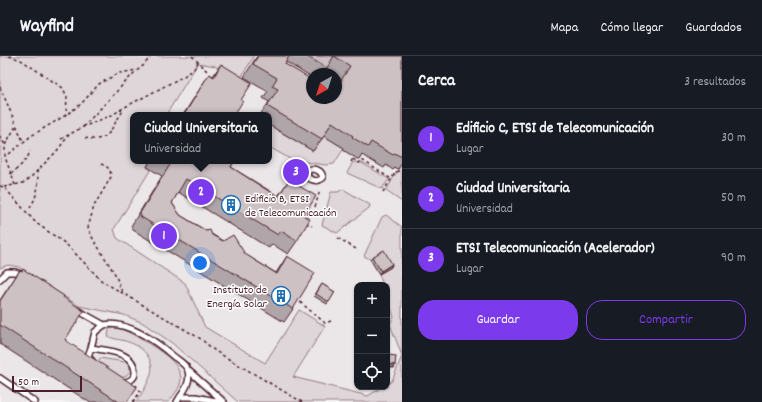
<!DOCTYPE html>
<html lang="es">
<head>
<meta charset="utf-8">
<style>
  :root { --surface:#171b24; --page:#20242c; --text:#f1f3f6; --muted:#9ea1a6; --line:#363941; --accent:#7c3aed }
  body { margin:0; font-family:Dekko,sans-serif; background:var(--page); color:var(--text) }
  .controls { position:absolute; right:12px; bottom:12px; display:grid; overflow:hidden; border-radius:8px; box-shadow:0 1px 3px #0004 }
  .controls button { width:36px; height:36px; display:grid; place-items:center; padding:0; border:0; border-bottom:1px solid var(--line); background:var(--surface); color:var(--text); font:20px sans-serif }
  .compass { position:absolute; left:306px; top:12px; width:36px; height:36px; border-radius:50%; background:var(--surface); box-shadow:0 1px 3px #0004; rotate:219deg }
  .scale { position:absolute; left:12px; bottom:10px; width:70px; box-sizing:border-box; padding-left:4px; border:2px solid #4a1f2b; border-top:0; font-size:11px; line-height:14px; white-space:nowrap; color:#4a1f2b; -webkit-text-stroke:3px #fff; paint-order:stroke }
  .you { position:absolute; left:200px; top:207px; width:14px; height:14px; margin:-10px; border:3px solid #fff; border-radius:50%; background:#1a73e8; box-shadow:0 0 0 6px #1a73e833 }
  .badge { display:grid; place-items:center; width:26px; height:26px; border-radius:50%; background:var(--accent); color:#fff; font-size:13px; font-weight:700 }
  .pin { position:absolute; translate:-50% -50%; border:2px solid #fff; box-shadow:0 1px 4px #0006 }
  .popup { position:absolute; left:130px; top:56px; width:142px; height:52px; box-sizing:border-box; display:grid; place-content:center; border-radius:8px; background:var(--surface); filter:drop-shadow(0 1px 3px #0005); font-size:13px; white-space:nowrap; color:var(--muted) }
  .popup b { font-size:15px; color:var(--text) }
  .popup::after { content:''; position:absolute; left:50%; top:100%; margin-left:-8px; border:8px solid transparent; border-top-color:var(--surface) }
  .list { margin:0; padding:0; list-style:none }
  h2 { display:flex; justify-content:space-between; align-items:center; height:52px; margin:0; padding:0 16px; font-size:17px }
  h2 small { font-size:13px; font-weight:400; color:var(--muted) }
  .list li { display:grid; grid-template-columns:26px 1fr auto; gap:12px; align-items:center; box-sizing:border-box; height:60px; padding:0 16px; border-top:1px solid var(--line) }
  .list b { display:block; font-size:15px; white-space:nowrap }
  .list p { margin:0; font-size:13px; white-space:nowrap; color:var(--muted) }
  .list em { font-size:13px; font-style:normal; color:var(--muted) }
  .actions { display:flex; gap:8px; padding:12px 16px }
  .actions a { flex:1; padding:9px 0; border:1px solid var(--accent); border-radius:16px; text-align:center; font-size:14px; color:var(--accent) }
  .actions .main { background:var(--accent); color:#fff }
  .icon { flex:none; width:22px; height:22px; fill:none; stroke:currentColor; stroke-width:2; stroke-linecap:round; stroke-linejoin:round }
  .map { position:relative; flex:none; width:402px; height:346px; overflow:hidden }
  header { display:flex; align-items:center; gap:24px; box-sizing:border-box; height:56px; padding:0 20px; background:var(--surface); border-bottom:1px solid var(--line) }
  header strong { font-size:19px }
  nav { display:flex; gap:22px; margin-inline-start:auto; font-size:14px }
  main { display:flex }
  aside { flex:1; background:var(--surface) }
  .map>svg:first-child { display:block }
  .built { fill:#ebe6e8; fill-rule:evenodd }
  .green { fill:#ded6d9; stroke:#947a82 }
  .lines { fill:none; stroke-linecap:round; stroke-linejoin:round }
  .lane-casing { stroke:#4a1f2b; stroke-width:8 }
  .path { stroke:#4a1f2b; stroke-width:1.5; stroke-dasharray:3 3; stroke-linecap:butt }
  .lane { stroke:#fff; stroke-width:5 }
  .wall { fill:#b0a6a9; stroke:#4a1f2b; fill-rule:evenodd }
  .shaded-wall { fill:#908789; stroke:#4a1f2b }
  .building { fill:#cdc1c4; stroke:#4a1f2b }
  .labels { text-anchor:middle; stroke-width:3; stroke-linejoin:round; paint-order:stroke }
  .poi-label { font-size:12px; fill:#4a1f2b; stroke:#fff; text-anchor:start }
</style>
</head>
<body>
<header>
<strong>Wayfind</strong>
<nav><a>Mapa</a><a>Cómo llegar</a><a>Guardados</a></nav>
</header>
<main>
<div class="map">
<svg width="402" height="346" viewBox="0 0 402 346">
  <rect width="100%" height="100%" fill="#f8f6f7"/>
  <filter id="ink" filterUnits="userSpaceOnUse"><feTurbulence type="fractalNoise" baseFrequency=".025" numOctaves="2"/><feDisplacementMap in="SourceGraphic" scale="8" xChannelSelector="R" yChannelSelector="G"/><feConvolveMatrix kernelMatrix="1 2 1 2 8 2 1 2 1" color-interpolation-filters="sRGB"/></filter>
  <g filter="url(#ink)">
    <path class="built" d="M0 0H402V346H0ZM312 18H336V42H312ZM133 59H269V105H133ZM357 229H387V331H357Z"/>
    <path class="green" d="M0 0H254L239 25 215 10 198 7 166 59H133V105H150L147 111 151 113 114 173 117 182 185 227 205 271 265 307 299 254 325 270 293 321 368 340 382 331H387V328L392 325 402 300 390 268 394 261 387 241V229H383L379 218 390 211 382 196 370 203 364 200 382 161 386 159 402 171V346H238L172 287 143 267 124 259 79 250 19 211 8 209 0 212Z
      M269 69 313 95 323 79 344 92 334 108 326 109 292 104 269 91Z
      M353 106 362 107 389 123 382 133 347 117Z
      M402 106V146L386 135Z
      M343 133 370 149 369 152 337 177 322 169 331 136H338Z
      M116 271C129 275 163 295 172 305 176 309 180 316 181 322 181 332 174 339 168 346H136C142 337 148 328 151 318 155 303 142 290 128 286 121 283 114 284 108 280L109 273Z
      M100 302 125 306 129 308C131 315 129 319 122 322L98 306Z"/>
    <g class="lines">
      <g class="lane-casing">
        <path id="lane" d="M311 113C317 113 322 115 323 122 318 126 314 125 308 122L307 116Z
          M0 223 7 216H15L23 219
          M77 254 104 269C126 264 157 286 173 300 178 304 187 309 188 315 191 325 185 334 180 341
          M91 292C107 295 133 295 135 315 136 323 129 325 123 327L98 312 88 300Z
          M91 292 95 276 104 269
          M188 314 224 346
          M0 322 35 346
          M177 346 180 341H196L221 346"/>
      </g>
      <path class="path" d="M9 0 21 4 63 32 67 41 66 59
        M192 0 207 15
        M0 31 23 85
        M83 71 134 17 144 9 151 0
        M0 80 5 89
        M85 82C94 84 102 84 109 77L124 53
        M61 83 83 71 112 59 125 51 184 20 194 13 198 6
        M9 98 31 80 66 59 81 48 99 28 119 17 138 14
        M353 103 359 107 362 104 391 123
        M351 106 354 101
        M101 108 106 110 110 114 111 121 94 150 88 172 92 181 115 218 123 238
        M11 118C18 112 28 104 30 95
        M15 129 5 101V89L16 70
        M0 130 4 131 36 167 66 188 102 225 201 283 215 295 302 346
        M4 131 23 127 29 123 56 96 69 79
        M383 136 395 117 402 113
        M315 151 320 134
        M30 152C38 138 39 130 37 114
        M306 167 312 170
        M338 182 356 193
        M300 246 325 267 331 265
        M133 346 140 336 136 329"/>
      <use href="#lane" class="lane"/>
    </g>
    <path class="wall" d="M257 0H402V107L398 113 395 112 393 114 386 109 384 112 362 99 359 104 343 94 344 92 324 80 313 95 269 69V59H260L269 46 263 42 268 35 244 21ZM286 6 312 22V18H323L326 13 334 18H336V19L341 23 336 31V42L285 8Z
      M221 8 241 44 234 59H183L201 31 209 18 213 20Z
      M150 105H234L231 111 278 140 289 124 304 160 297 185 288 198 272 188 269 192 178 136 172 147 180 159 276 217 287 200 293 253 284 266 133 174 131 170 162 120 147 111Z
      M372 201 392 208 391 211 379 218 370 203Z
      M20 214 63 241 65 284 127 346H89L0 288V244Z
      M322 228 335 236 327 248 314 240Z
      M389 299 395 309 394 312 387 311V302Z"/>
    <path class="shaded-wall" d="M392 208 391 211 379 218 381 215Z
      M388 308 395 309 394 312 387 311Z"/>
    <path class="building" d="M258 0H289L285 8 312 24V42H336V33L350 10 334 0H402V101L394 97 393 99 371 86 368 91 352 81 353 80 332 66 322 83 267 50 278 33 272 30 277 22 253 8Z
      M306 0H334L327 12Z
      M221 8 252 27 241 44 243 45 234 59H184L209 18 214 21Z
      M167 105H234L231 111 278 141 289 124 316 140 304 160 310 163 297 185 281 175 278 179 186 123 172 147 180 159 206 175 210 174 212 179 223 185 233 179 245 198 277 218 287 200 315 217 293 253 141 161 140 157 171 107Z
      M384 194 392 208 381 215 372 201Z
      M23 213 64 240 63 241 84 255 65 284 137 331 127 346H119L0 269V245L20 214 22 215Z
      M322 228 335 236 329 246 316 238Z
      M389 299 396 300 395 309 388 308Z"/>
  </g>
  <defs>
    <g id="building-ring" transform="scale(1)"><circle r="9.5" fill="#fff" stroke="#1f6fb2" stroke-width="1.5"/><path d="M-4-6H4V6H1V3H-1V6H-4ZM-2.5-4.3h1.7v1.8h-1.7ZM.8-4.3h1.7v1.8H.8ZM-2.5-1h1.7V.8h-1.7ZM.8-1h1.7V.8H.8Z" fill="#1f6fb2"/></g>
  </defs>
  <g fill-rule="evenodd">
    <use href="#building-ring" x="231" y="149"/>
    <use href="#building-ring" x="281" y="240"/>
  </g>
  <g class="labels">
    <g class="poi-label">
      <text x="245" y="146">Edificio B, ETSI<tspan x="245" dy="14">de Telecomunicación</tspan></text>
      <text x="267" y="237" text-anchor="end">Instituto de<tspan x="267" dy="14">Energía Solar</tspan></text>
    </g>
  </g>
</svg>
<div class="controls">
<button>+</button>
<button>−</button>
<button><svg class="icon" aria-label="locate" viewBox="0 0 24 24"><circle cx="12" cy="12" r="6"/><path d="M12 2v4M12 18v4M2 12h4M18 12h4"/></svg></button>
</div>
<svg class="compass" viewBox="-18 -18 36 36"><path d="M0-13l5 13h-10z" fill="#e53935"/><path d="M0 13l5-13h-10z" fill="#9ea1a6"/></svg>
<div class="scale">50 m</div>
<div class="you"></div>
<div class="pin badge" style="left:164px;top:180px">1</div>
<div class="pin badge" style="left:201px;top:136px">2</div>
<div class="popup"><b>Ciudad Universitaria</b>Universidad</div>
<div class="pin badge" style="left:296px;top:116px">3</div>
</div>
<aside>
<h2>Cerca<small>3 resultados</small></h2>
<ul class="list">
<li><span class="badge">1</span><div><b>Edificio C, ETSI de Telecomunicación</b><p>Lugar</p></div><em>30 m</em></li>
<li><span class="badge">2</span><div><b>Ciudad Universitaria</b><p>Universidad</p></div><em>50 m</em></li>
<li><span class="badge">3</span><div><b>ETSI Telecomunicación (Acelerador)</b><p>Lugar</p></div><em>90 m</em></li>
</ul>
<div class="actions"><a class="main">Guardar</a><a>Compartir</a></div>
</aside>
</main>
</body>
</html>
